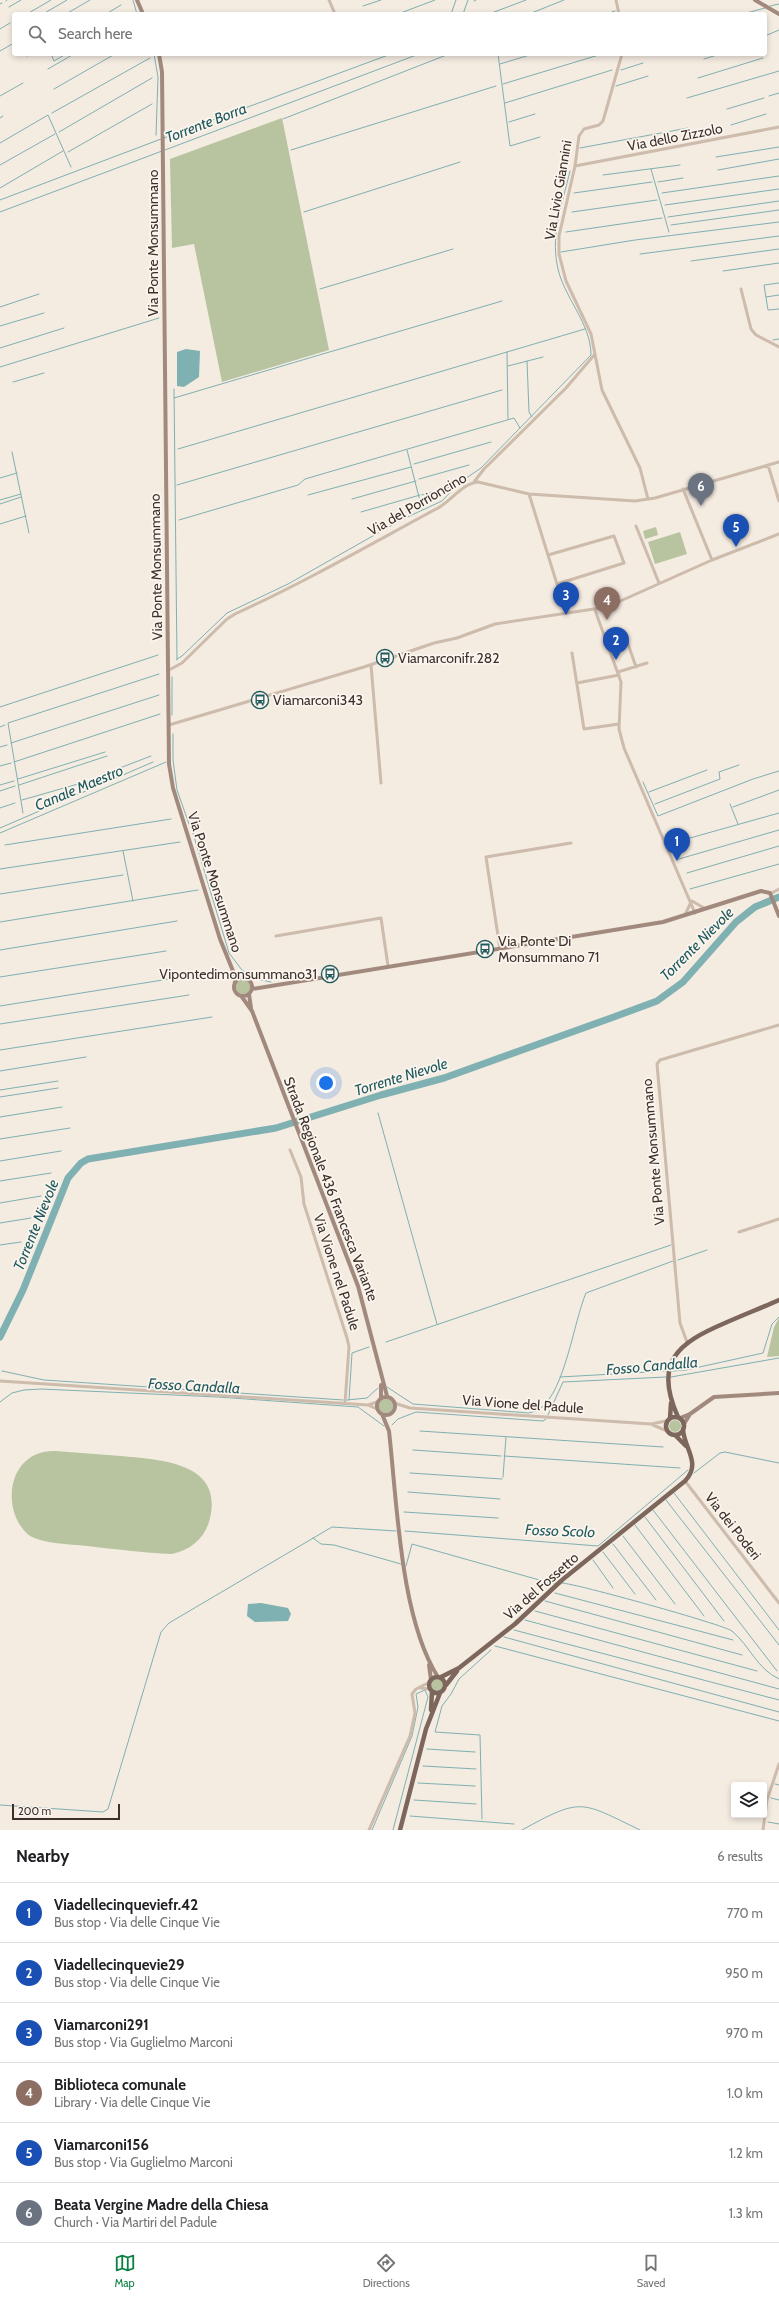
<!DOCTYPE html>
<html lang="en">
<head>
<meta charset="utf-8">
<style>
  :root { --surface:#fff; --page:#f6f6f6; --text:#202124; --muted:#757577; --line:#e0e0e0; --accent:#0b8043 }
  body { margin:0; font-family:Cabin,sans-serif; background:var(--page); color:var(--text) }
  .controls { position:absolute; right:12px; bottom:12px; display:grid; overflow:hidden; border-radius:4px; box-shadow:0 2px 6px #0003 }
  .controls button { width:36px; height:36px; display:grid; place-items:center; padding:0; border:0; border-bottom:1px solid var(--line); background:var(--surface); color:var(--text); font:20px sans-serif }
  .scale { position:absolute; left:12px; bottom:10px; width:108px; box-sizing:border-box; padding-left:4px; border:2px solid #3b302b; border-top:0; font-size:11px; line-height:14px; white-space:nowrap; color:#3b302b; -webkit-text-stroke:3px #fbf5ee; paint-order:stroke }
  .you { position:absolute; left:326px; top:1083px; width:14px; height:14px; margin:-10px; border:3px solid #fff; border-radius:50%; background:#1a73e8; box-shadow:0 0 0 6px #1a73e833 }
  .badge { display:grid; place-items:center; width:26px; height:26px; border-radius:50%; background:var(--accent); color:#fff; font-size:13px; font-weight:700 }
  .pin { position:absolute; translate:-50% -33px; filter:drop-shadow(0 1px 2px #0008) }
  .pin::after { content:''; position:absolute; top:21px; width:14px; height:12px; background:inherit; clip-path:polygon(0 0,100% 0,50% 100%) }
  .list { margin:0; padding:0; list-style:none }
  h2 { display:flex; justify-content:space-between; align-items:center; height:52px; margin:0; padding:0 16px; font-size:17px }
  h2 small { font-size:13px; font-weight:400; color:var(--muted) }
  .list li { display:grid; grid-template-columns:26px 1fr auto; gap:12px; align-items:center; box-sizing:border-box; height:60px; padding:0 16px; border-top:1px solid var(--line) }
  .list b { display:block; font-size:15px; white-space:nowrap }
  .list p { margin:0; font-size:13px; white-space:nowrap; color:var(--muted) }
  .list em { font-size:13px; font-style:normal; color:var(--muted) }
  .icon { flex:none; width:22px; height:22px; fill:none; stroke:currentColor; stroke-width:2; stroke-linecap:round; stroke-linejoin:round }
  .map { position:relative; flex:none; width:779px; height:1830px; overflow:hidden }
  .search { position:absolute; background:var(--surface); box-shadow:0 2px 6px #0003; left:12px; right:12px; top:12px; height:44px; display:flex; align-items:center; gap:10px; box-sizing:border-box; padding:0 14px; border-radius:4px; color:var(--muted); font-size:15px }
  .sheet { height:412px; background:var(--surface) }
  nav { display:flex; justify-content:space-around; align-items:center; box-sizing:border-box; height:56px; border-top:1px solid var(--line); background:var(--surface); font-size:11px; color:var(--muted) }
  nav a { display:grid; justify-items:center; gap:2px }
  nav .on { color:var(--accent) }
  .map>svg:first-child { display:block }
  .green { fill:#b8c4a0 }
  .water { fill:#7fb0b2 }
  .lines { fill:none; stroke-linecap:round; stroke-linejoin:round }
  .stream { stroke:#7fb0b2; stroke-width:1 }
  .river { stroke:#7fb0b2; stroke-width:7 }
  .street { stroke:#cdbbac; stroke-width:3 }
  .secondary { stroke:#a18a7d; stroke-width:4 }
  .primary { stroke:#7d675c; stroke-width:4.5 }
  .labels { text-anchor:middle; stroke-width:3.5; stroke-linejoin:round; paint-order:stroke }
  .street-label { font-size:14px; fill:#3b302b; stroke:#fbf5ee }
  .poi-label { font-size:14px; fill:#3b302b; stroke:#fbf5ee; text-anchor:start }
  .water-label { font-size:15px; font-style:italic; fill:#1f5a5e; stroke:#fbf5ee }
</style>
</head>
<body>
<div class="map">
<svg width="779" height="1830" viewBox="0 0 779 1830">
  <rect width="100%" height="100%" fill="#f4ebe1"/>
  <path class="green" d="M282 118 329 350 222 382 194 244 172 248 170 159Z
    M656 527 658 535 645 539 643 531Z
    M680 532 687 554 655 564 648 542Z
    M236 987a7 7 0 1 1 14 0a7 7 0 1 1-14 0Z
    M779 1318V1356L767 1357 774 1327Z
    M379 1406a7 7 0 1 1 14 0a7 7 0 1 1-14 0Z
    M669 1426a6 6 0 1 1 12 0a6 6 0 1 1-12 0Z
    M55 1451C77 1453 99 1454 121 1456 161 1460 226 1462 209 1522 203 1540 190 1550 172 1554 144 1553 115 1549 87 1546 68 1544 46 1544 30 1536 0 1513 6 1450 55 1451Z
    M431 1685a6 6 0 1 1 12 0a6 6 0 1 1-12 0Z"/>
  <path class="water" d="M186 349 200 351 199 377 184 387 177 386V352Z
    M261 1603 288 1608 291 1614 288 1621 255 1622 247 1616 248 1604Z"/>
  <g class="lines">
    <path class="stream" d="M133 0 137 14
      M6 1 7 0
      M474 1 476 0
      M0 4 2 3
      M363 6 381 0
      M770 6 779 4
      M9 7 21 0
      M27 14 51 0
      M43 14 67 0
      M66 14 90 0
      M106 14 121 5
      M398 14 435 0
      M451 14 456 0
      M463 14 468 0
      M489 14 526 0
      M529 14 564 0
      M606 14 615 11
      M743 14 765 8
      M0 29 10 23
      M765 36 779 30
      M0 51 14 43
      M51 54 54 61 66 54
      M154 54 158 77 156 135
      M498 54 510 146 540 137
      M625 55 627 54
      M27 56 31 54
      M704 59 720 54
      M500 64 533 54
      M48 69 74 54
      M621 70 643 63
      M698 78 763 58
      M503 84 602 54
      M616 86 648 76
      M54 89 115 54
      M0 96 23 83
      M769 96 779 93
      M687 98 779 71
      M505 103 612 70
      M727 109 764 98
      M52 113 150 58
      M0 118 3 116
      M283 119 449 54
      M509 122 535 114
      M731 125 766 114
      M59 132 152 78
      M164 138 391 54
      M0 143 48 115 71 167
      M580 148 688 128
      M165 150 419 54
      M291 150 496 86
      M68 152 152 104
      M716 157 779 147
      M0 165 55 134
      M651 169 669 232
      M718 170 779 159
      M603 175 680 165
      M658 182 683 178
      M0 188 63 151
      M574 193 652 182
      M662 193 779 176
      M0 200 161 139
      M665 205 779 189
      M0 212 162 151
      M304 212 460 162
      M572 212 657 200
      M668 217 779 201
      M671 225 779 210
      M566 232 662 218
      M561 252 635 240 779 222
      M640 254 779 236
      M691 261 779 249
      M723 271 779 263
      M779 283 764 285 768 310 779 309
      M320 289 453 249
      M766 297 779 295
      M0 307 39 294
      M0 326 44 313
      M773 340 779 339
      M0 348 64 328
      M507 352 508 419
      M527 361 529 412 532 417
      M508 366 543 357
      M0 367 159 318
      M13 382 44 373
      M174 389 177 660
      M174 398 502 301
      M178 449 585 329
      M407 450 422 509
      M12 452 29 533
      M414 464 491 442
      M0 478 17 473
      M419 479 469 465
      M177 485 502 390
      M308 495 411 467
      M422 495 450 487
      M352 499 416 481
      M0 500 21 494
      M0 504 21 497
      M361 512 420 495
      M179 520 298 485 305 479 514 418 520 428
      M0 524 26 516
      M177 659 182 656 227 613 288 584 401 520 442 501 459 483 481 468 591 355C591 322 562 296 557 264 551 233 563 201 570 171
      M172 677V715
      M0 707 158 655
      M0 727 5 725
      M173 734V760L177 790 189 824
      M11 743 159 695
      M0 747 7 745
      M14 762 160 714
      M0 766 11 763
      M18 779 105 752
      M643 782 658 816 753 779 779 771
      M0 785 14 781
      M19 785 107 756
      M0 791 15 786
      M649 792 707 770
      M22 800 99 778 104 774 151 756
      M655 804 720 779 719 772 739 765
      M730 804 738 824
      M733 807 779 790
      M0 808 15 803
      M23 813 8 723 159 674
      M0 828 153 762
      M192 830 229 953 242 970 257 979 271 982
      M0 833 166 762
      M683 840 779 813
      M5 845 171 819
      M123 851 133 901
      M679 859 779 830
      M0 869 180 842
      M687 873 779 846
      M690 889 779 864
      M0 894 123 875
      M0 922 198 890
      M0 950 177 921
      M0 977 166 951
      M0 1006 169 979
      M0 1024 189 995
      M0 1050 212 1017
      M0 1071 86 1057
      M0 1090 58 1081
      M0 1097 58 1088
      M378 1113 437 1324
      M0 1117 62 1107
      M0 1139 70 1128
      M0 1161 61 1151
      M0 1181 51 1173
      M0 1203 41 1196
      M0 1223 31 1218
      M0 1245 21 1242
      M678 1260 707 1250
      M386 1342 671 1245
      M2 1371 44 1380 343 1400
      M672 1371 686 1370 763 1353 772 1324 779 1317
      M560 1377 667 1371
      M671 1377 779 1358
      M387 1387 413 1404 529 1413 536 1411
      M347 1400 367 1398 378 1388
      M349 1400 352 1353 369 1347
      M0 1402 12 1393 24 1390 41 1389 218 1397 358 1407 384 1426
      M541 1408C565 1390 574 1321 586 1293L673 1261
      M548 1415 563 1382 666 1377
      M392 1425 398 1419 416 1412 543 1421 546 1419
      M420 1431 663 1447
      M413 1450 501 1456
      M504 1456 680 1468
      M410 1473 502 1479
      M694 1473 720 1453 725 1452 779 1463
      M503 1477 506 1437
      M408 1492 500 1499
      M674 1493 779 1630
      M666 1500 779 1645
      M653 1510 777 1671
      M404 1512 498 1518
      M645 1517 724 1621
      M635 1525 704 1616
      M405 1531 598 1546 688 1470
      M623 1536 675 1604
      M313 1538 321 1544 334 1545 401 1564
      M613 1544 656 1600
      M603 1552 635 1594
      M593 1560 613 1588
      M406 1566 412 1544 550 1583H556
      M562 1583C574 1583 725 1625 732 1631 750 1646 757 1669 779 1679
      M555 1593 733 1640
      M545 1601 742 1655
      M535 1611 757 1671
      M525 1620 779 1689
      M514 1630 779 1700
      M504 1637 779 1712
      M495 1646 779 1721
      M427 1749 475 1752
      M423 1766 476 1769
      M418 1783 475 1786
      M775 1784 779 1785
      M771 1798 779 1800
      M414 1800 476 1804
      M0 1805 103 1812 108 1809 161 1632 169 1623 332 1527 396 1531
      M410 1816 514 1824
      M482 1819 480 1735 435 1732 442 1706 451 1694 459 1679 491 1650
      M768 1822 779 1824
      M372 1830 412 1736 418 1707 416 1694 425 1690 428 1697 393 1830
      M522 1830C582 1797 580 1801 640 1830"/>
    <path class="river" d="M0 1337 23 1290 68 1178 81 1163 88 1159 276 1128 381 1095 444 1078 611 1018 657 1001 683 982 736 922 755 907 779 897"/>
    <path class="street" d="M329 0 335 14
      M616 0 619 14
      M622 54 603 121 599 125 584 129 579 136 575 166 559 236V254L566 281 591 334 602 390 640 468 648 499
      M575 166 779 127
      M741 289 751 329 756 335 779 347
      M768 465 779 501
      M474 482 484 469 566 388 595 354
      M683 489 712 560
      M529 494 566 613
      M636 526 659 583
      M548 555 614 536 624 563 557 584
      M595 610 621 682 619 729 624 748 695 913
      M627 641 636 667
      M572 653 584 729 619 724
      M371 665 381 783
      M169 670 182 663 227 619 235 614C305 582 371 544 438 508 451 501 463 483 478 482L529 494 635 501 655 498 779 462
      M618 672 647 663
      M577 683 619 675
      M169 725 364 667 434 643 457 638 495 624 607 607 712 560 779 534
      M770 894 779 889
      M692 901 704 908
      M685 915 691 902
      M276 936 381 918 388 966
      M500 949 486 857 571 843
      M290 1150 301 1177 304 1204 347 1338 349 1347 345 1403
      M739 1232 779 1219
      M687 1342 680 1323 657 1064 660 1060 779 1025
      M0 1381 368 1405 377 1402
      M394 1403 410 1408 651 1424 666 1421
      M368 1405 377 1409
      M653 1425 667 1431
      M685 1481 779 1603
      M420 1688 430 1689
      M369 1830 410 1736 415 1713 412 1694 416 1689 430 1682
      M763 1830 767 1800 779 1764"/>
    <path class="secondary" d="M137 0 143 14
      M755 0 779 14
      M159 54 162 72 169 764 173 788 220 939 233 971 235 982
      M234 987a9 9 0 1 1 18 0a9 9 0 1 1-18 0Z
      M252 989 663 922 761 891 770 893 779 916
      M249 994 251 1008
      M242 997 252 1011 358 1286 387 1396
      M377 1406a9 9 0 1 1 18 0a9 9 0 1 1-18 0Z
      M381 1398V1385
      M382 1414 389 1431C397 1501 400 1618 438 1677
      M680 1418 690 1414
      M684 1424 690 1414 714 1397 779 1393
      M429 1665 431 1680"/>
    <path class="primary" d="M666 1426a9 9 0 1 1 18 0a9 9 0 1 1-18 0Z
      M678 1417C653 1362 678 1343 725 1323 743 1315 761 1308 779 1300
      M670 1418 671 1403
      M675 1435 686 1446
      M429 1685a8 8 0 1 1 16 0a8 8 0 1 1-16 0Z
      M441 1677 459 1668 515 1624 562 1580 685 1481C702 1463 684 1449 683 1429
      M446 1685 457 1671
      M431 1710 432 1691
      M400 1830 426 1729 440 1693"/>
  </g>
  <defs>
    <g id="bus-ring" transform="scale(0.9)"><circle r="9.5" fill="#fbf5ee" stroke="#1f5a5e" stroke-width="1.5"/><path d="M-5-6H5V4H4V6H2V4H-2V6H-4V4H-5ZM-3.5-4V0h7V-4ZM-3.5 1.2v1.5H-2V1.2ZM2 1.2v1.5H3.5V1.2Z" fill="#1f5a5e"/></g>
  </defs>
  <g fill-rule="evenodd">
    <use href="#bus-ring" x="385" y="658"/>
    <use href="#bus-ring" x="260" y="700"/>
    <use href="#bus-ring" x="485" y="949"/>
    <use href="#bus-ring" x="330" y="974"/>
  </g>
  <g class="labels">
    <g class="street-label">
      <text transform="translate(675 137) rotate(-11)" y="5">Via dello Zizzolo</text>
      <text transform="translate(558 190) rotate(-80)" y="5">Via Livio Giannini</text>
      <text transform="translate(153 243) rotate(-90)" y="5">Via Ponte Monsummano</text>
      <text transform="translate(417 504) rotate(-30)" y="5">Via del Porrioncino</text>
      <text transform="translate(156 567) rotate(-91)" y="5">Via Ponte Monsummano</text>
      <text transform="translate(215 882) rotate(72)" y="5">Via Ponte Monsummano</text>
      <text transform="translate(653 1152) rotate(-95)" y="5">Via Ponte Monsummano</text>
      <text transform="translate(331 1189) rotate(69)" y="5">Strada Regionale 436 Francesca Variante</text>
      <text transform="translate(337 1272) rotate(72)" y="5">Via Vione nel Padule</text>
      <text transform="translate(523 1404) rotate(4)" y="5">Via Vione del Padule</text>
      <text transform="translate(733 1526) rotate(52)" y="5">Via dei Poderi</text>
      <text transform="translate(541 1586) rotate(-41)" y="5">Via del Fossetto</text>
    </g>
    <g class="poi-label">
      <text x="398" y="663">Viamarconifr.282</text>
      <text x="273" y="705">Viamarconi343</text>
      <text x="498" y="946">Via Ponte Di<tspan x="498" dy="16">Monsummano 71</tspan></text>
      <text x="317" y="979" text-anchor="end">Vipontedimonsummano31</text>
    </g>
    <g class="water-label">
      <text transform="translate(206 123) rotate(-21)" y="5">Torrente Borra</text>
      <text transform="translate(79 788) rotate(-23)" y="5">Canale Maestro</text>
      <text transform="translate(697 944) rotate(-45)" y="5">Torrente Nievole</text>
      <text transform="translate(401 1077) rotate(-17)" y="5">Torrente Nievole</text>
      <text transform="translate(36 1225) rotate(-68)" y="5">Torrente Nievole</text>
      <text transform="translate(652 1366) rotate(-5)" y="5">Fosso Candalla</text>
      <text transform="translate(194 1386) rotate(3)" y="5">Fosso Candalla</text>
      <text transform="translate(560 1531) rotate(2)" y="5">Fosso Scolo</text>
    </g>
  </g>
</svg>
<div class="controls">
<button><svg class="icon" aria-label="layers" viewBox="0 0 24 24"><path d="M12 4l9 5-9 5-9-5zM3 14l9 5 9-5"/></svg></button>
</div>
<div class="scale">200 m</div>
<div class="you"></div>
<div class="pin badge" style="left:677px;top:861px;background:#1a4fb4">1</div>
<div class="pin badge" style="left:616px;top:660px;background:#1a4fb4">2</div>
<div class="pin badge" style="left:566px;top:615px;background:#1a4fb4">3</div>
<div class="pin badge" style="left:607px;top:620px;background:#8d6e63">4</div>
<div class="pin badge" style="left:736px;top:547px;background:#1a4fb4">5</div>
<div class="pin badge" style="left:701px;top:506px;background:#6b7280">6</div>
<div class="search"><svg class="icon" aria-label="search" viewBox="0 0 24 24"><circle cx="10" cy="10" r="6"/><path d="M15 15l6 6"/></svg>Search here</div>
</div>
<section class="sheet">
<h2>Nearby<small>6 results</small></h2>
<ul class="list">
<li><span class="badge" style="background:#1a4fb4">1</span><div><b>Viadellecinqueviefr.42</b><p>Bus stop · Via delle Cinque Vie</p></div><em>770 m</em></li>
<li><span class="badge" style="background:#1a4fb4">2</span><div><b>Viadellecinquevie29</b><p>Bus stop · Via delle Cinque Vie</p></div><em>950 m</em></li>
<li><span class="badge" style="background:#1a4fb4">3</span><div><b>Viamarconi291</b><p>Bus stop · Via Guglielmo Marconi</p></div><em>970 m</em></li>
<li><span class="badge" style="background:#8d6e63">4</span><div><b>Biblioteca comunale</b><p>Library · Via delle Cinque Vie</p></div><em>1.0 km</em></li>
<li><span class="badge" style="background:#1a4fb4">5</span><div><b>Viamarconi156</b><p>Bus stop · Via Guglielmo Marconi</p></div><em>1.2 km</em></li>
<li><span class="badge" style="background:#6b7280">6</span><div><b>Beata Vergine Madre della Chiesa</b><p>Church · Via Martiri del Padule</p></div><em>1.3 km</em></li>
</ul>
</section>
<nav>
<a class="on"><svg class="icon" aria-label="map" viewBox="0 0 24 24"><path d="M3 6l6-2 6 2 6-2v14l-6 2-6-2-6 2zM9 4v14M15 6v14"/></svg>Map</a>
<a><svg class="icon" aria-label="directions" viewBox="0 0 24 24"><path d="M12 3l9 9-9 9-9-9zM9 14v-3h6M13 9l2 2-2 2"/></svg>Directions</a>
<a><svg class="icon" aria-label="saved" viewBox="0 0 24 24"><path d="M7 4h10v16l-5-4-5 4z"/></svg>Saved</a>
</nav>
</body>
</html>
